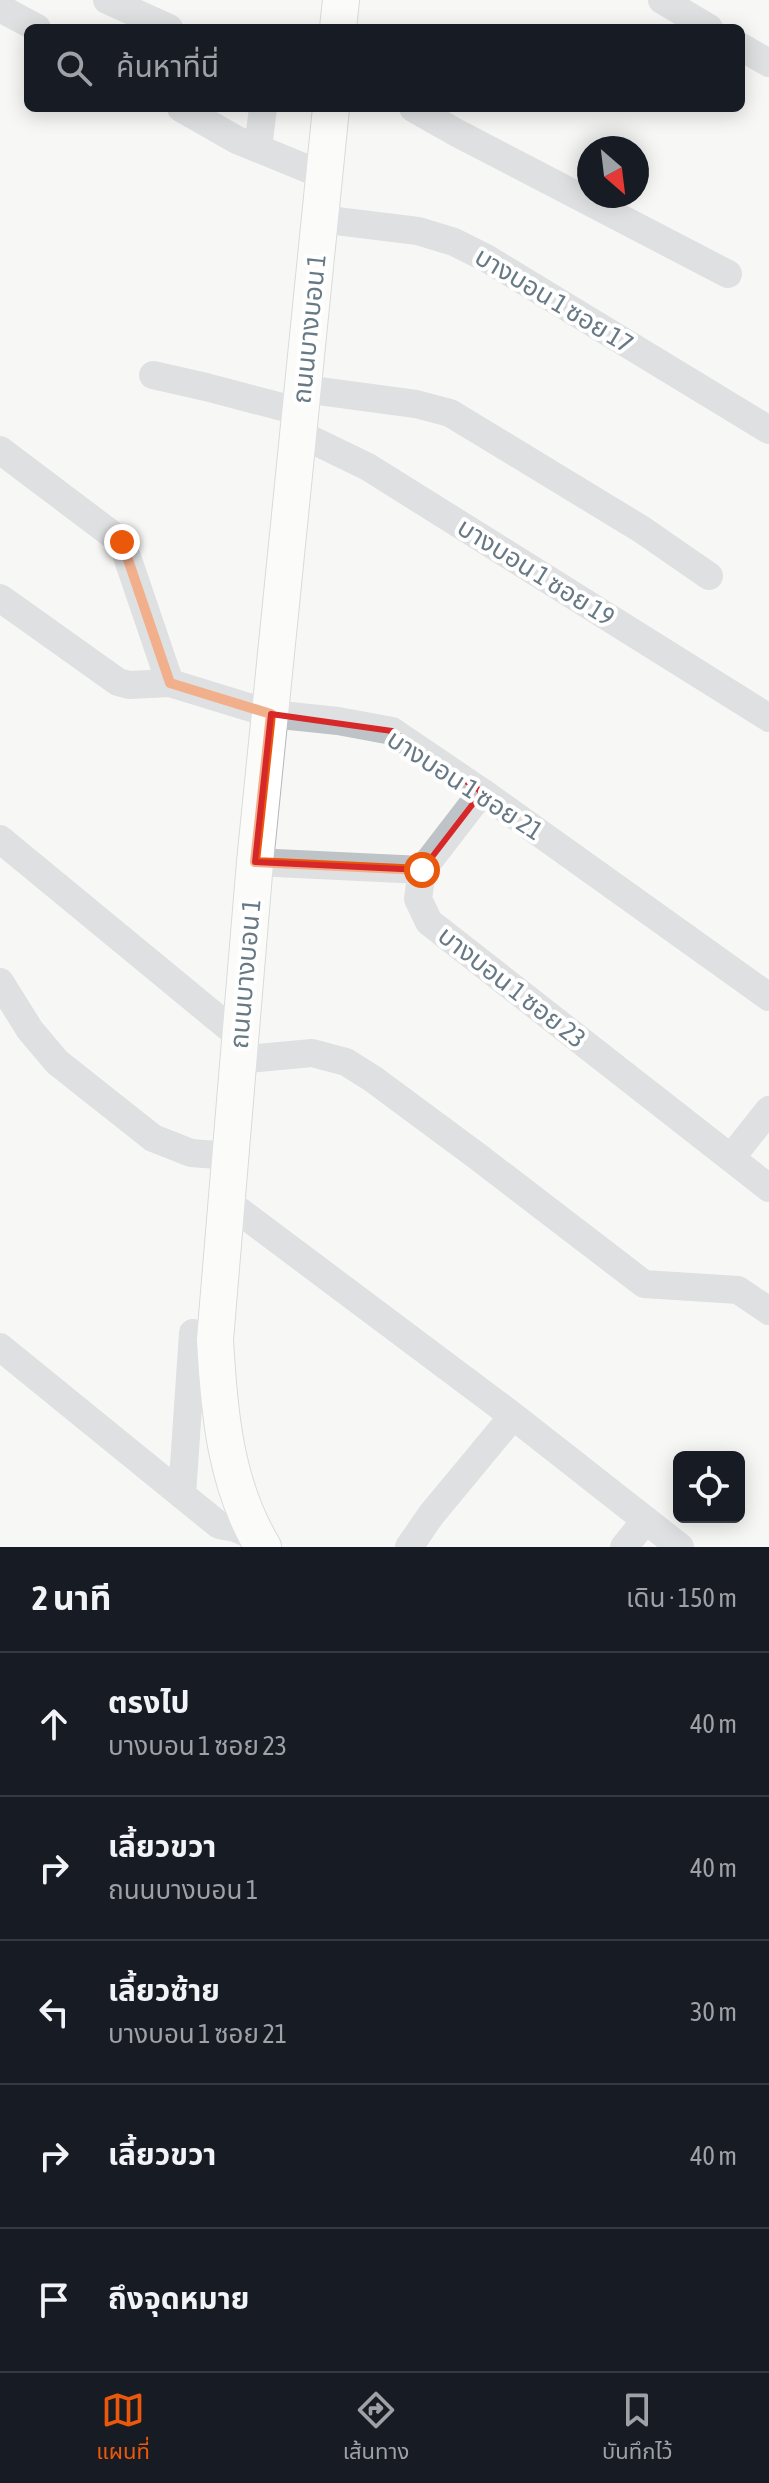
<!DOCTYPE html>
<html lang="th">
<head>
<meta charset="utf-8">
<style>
  :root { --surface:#171b24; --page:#242831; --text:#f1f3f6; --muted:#9ea1a6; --line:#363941; --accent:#ea580c }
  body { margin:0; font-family:"Asap Condensed","Noto Sans Thai",sans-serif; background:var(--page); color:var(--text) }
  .controls { position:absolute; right:24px; bottom:24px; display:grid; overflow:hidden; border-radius:12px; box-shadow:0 4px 20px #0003 }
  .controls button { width:72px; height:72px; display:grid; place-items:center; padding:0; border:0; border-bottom:2px solid var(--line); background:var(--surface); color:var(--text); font:40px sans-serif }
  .compass { position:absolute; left:577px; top:136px; width:72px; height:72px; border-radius:50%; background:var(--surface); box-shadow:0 4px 20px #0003; rotate:152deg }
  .stop { position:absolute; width:24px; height:24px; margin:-18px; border:6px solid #ea580c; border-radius:50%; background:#fff }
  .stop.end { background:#ea580c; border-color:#fff; box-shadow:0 2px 8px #0008 }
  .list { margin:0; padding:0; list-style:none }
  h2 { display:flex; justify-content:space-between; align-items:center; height:104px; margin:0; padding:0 32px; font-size:34px }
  h2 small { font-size:26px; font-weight:400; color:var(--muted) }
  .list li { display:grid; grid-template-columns:52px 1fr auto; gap:24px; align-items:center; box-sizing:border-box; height:144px; padding:0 32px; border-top:2px solid var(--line) }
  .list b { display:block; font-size:30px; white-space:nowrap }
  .list p { margin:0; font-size:26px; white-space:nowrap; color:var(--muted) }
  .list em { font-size:26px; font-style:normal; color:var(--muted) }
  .icon { flex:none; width:44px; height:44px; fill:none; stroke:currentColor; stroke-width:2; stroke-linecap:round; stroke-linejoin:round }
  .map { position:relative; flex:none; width:769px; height:1547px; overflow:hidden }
  .search { position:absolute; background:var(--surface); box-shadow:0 4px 20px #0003; left:24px; right:24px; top:24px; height:88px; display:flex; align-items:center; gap:20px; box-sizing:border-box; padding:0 28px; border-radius:12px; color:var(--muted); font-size:30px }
  .sheet { height:824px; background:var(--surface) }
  nav { display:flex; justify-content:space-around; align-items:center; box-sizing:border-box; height:112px; border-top:2px solid var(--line); background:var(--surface); font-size:22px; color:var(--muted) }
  nav a { display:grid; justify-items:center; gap:4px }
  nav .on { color:var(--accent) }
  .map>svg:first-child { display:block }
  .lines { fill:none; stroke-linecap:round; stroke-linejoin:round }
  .major-casing { stroke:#b2b7bb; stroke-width:38 }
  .minor { stroke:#bec3c7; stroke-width:28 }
  .major { stroke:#fff; stroke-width:36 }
  .route { stroke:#ea580c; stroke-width:10 }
  .marked { fill:none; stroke:#d62828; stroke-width:6; stroke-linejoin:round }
  .labels { text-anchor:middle; stroke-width:8; stroke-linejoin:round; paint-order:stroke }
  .street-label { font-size:26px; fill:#677985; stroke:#fff }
</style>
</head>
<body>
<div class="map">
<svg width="769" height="1547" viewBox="0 0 769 1547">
  <rect width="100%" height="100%" fill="#f7f7f5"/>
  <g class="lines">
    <g class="major-casing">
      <path id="major" d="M338 28 341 0
        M263 1547C225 1484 219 1411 215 1340L255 862 331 108"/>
    </g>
    <path class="minor" d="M107 0 169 28
      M662 0 709 28
      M0 8 37 28
      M741 47 769 63
      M181 108 237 140 325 176
      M413 108 457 133 728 274
      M258 148 263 108
      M320 219 418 231 454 242 486 258 769 430
      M153 375 206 387 301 412
      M304 389 416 404 450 413 641 529 709 576
      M298 433 368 467 769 718
      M0 450 122 542 170 683
      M0 598 118 682 129 685 170 683 271 714 338 721 392 731 482 792 769 997
      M0 839 239 1036
      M255 862 422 870 418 899 429 922 769 1188
      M422 870 482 792
      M0 982 30 1030 57 1062 153 1138 191 1153 230 1156
      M237 1060 312 1053 346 1062 373 1079 477 1156 644 1284 738 1290 769 1311
      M731 1158 769 1110
      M226 1201 513 1416 680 1547
      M0 1347 219 1525 235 1528 257 1537
      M182 1495 193 1333
      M409 1547 431 1515 513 1416
      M624 1547 646 1520"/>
    <use href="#major" class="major"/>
  </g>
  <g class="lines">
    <path class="route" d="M122 542 170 683 271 714 255 862 422 870"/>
  </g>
  <path d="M0 0H769V1547H0ZM271 714 392 731 482 792 422 870 255 862Z" fill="#f7f7f5" fill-opacity=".55" fill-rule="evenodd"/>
  <path class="marked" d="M271 714 392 731 482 792 422 870 255 862Z"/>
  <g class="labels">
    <g class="street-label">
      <text transform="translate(554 300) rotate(31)" y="9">บางบอน 1 ซอย 17</text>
      <text transform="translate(309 329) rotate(-84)" y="9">ถนนบางบอน 1</text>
      <text transform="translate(536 572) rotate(32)" y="9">บางบอน 1 ซอย 19</text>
      <text transform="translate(465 785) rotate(33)" y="9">บางบอน 1 ซอย 21</text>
      <text transform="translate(245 974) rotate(-85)" y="9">ถนนบางบอน 1</text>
      <text transform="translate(512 987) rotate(38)" y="9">บางบอน 1 ซอย 23</text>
    </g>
  </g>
</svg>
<div class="controls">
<button><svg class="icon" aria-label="locate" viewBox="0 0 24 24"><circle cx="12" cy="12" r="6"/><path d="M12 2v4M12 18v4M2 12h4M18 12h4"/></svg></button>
</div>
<svg class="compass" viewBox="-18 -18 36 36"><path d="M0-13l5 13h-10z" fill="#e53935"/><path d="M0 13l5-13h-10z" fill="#9ea1a6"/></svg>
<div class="stop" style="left:422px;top:870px"></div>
<div class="stop end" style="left:122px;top:542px"></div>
<div class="search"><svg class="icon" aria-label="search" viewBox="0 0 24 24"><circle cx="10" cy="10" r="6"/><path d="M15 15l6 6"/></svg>ค้นหาที่นี่</div>
</div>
<section class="sheet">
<h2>2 นาที<small>เดิน · 150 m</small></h2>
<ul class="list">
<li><svg class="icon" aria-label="ahead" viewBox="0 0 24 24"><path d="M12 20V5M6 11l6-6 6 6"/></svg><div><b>ตรงไป</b><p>บางบอน 1 ซอย 23</p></div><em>40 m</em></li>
<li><svg class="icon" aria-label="right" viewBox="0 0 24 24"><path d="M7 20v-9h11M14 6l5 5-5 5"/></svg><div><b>เลี้ยวขวา</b><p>ถนนบางบอน 1</p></div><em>40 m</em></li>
<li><svg class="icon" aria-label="left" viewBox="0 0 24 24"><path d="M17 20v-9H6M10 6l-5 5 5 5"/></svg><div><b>เลี้ยวซ้าย</b><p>บางบอน 1 ซอย 21</p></div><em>30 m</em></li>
<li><svg class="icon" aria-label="right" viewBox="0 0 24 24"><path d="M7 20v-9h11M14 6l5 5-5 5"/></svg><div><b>เลี้ยวขวา</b></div><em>40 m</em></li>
<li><svg class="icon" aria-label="arrive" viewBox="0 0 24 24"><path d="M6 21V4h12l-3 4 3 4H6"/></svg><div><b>ถึงจุดหมาย</b></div></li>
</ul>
</section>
<nav>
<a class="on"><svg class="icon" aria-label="map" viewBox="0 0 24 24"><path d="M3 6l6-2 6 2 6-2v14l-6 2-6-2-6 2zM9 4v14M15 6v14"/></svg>แผนที่</a>
<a><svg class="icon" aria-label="directions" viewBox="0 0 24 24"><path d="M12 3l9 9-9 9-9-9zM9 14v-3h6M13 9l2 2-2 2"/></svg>เส้นทาง</a>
<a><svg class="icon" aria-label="saved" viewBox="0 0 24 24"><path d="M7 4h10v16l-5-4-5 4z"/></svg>บันทึกไว้</a>
</nav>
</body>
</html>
